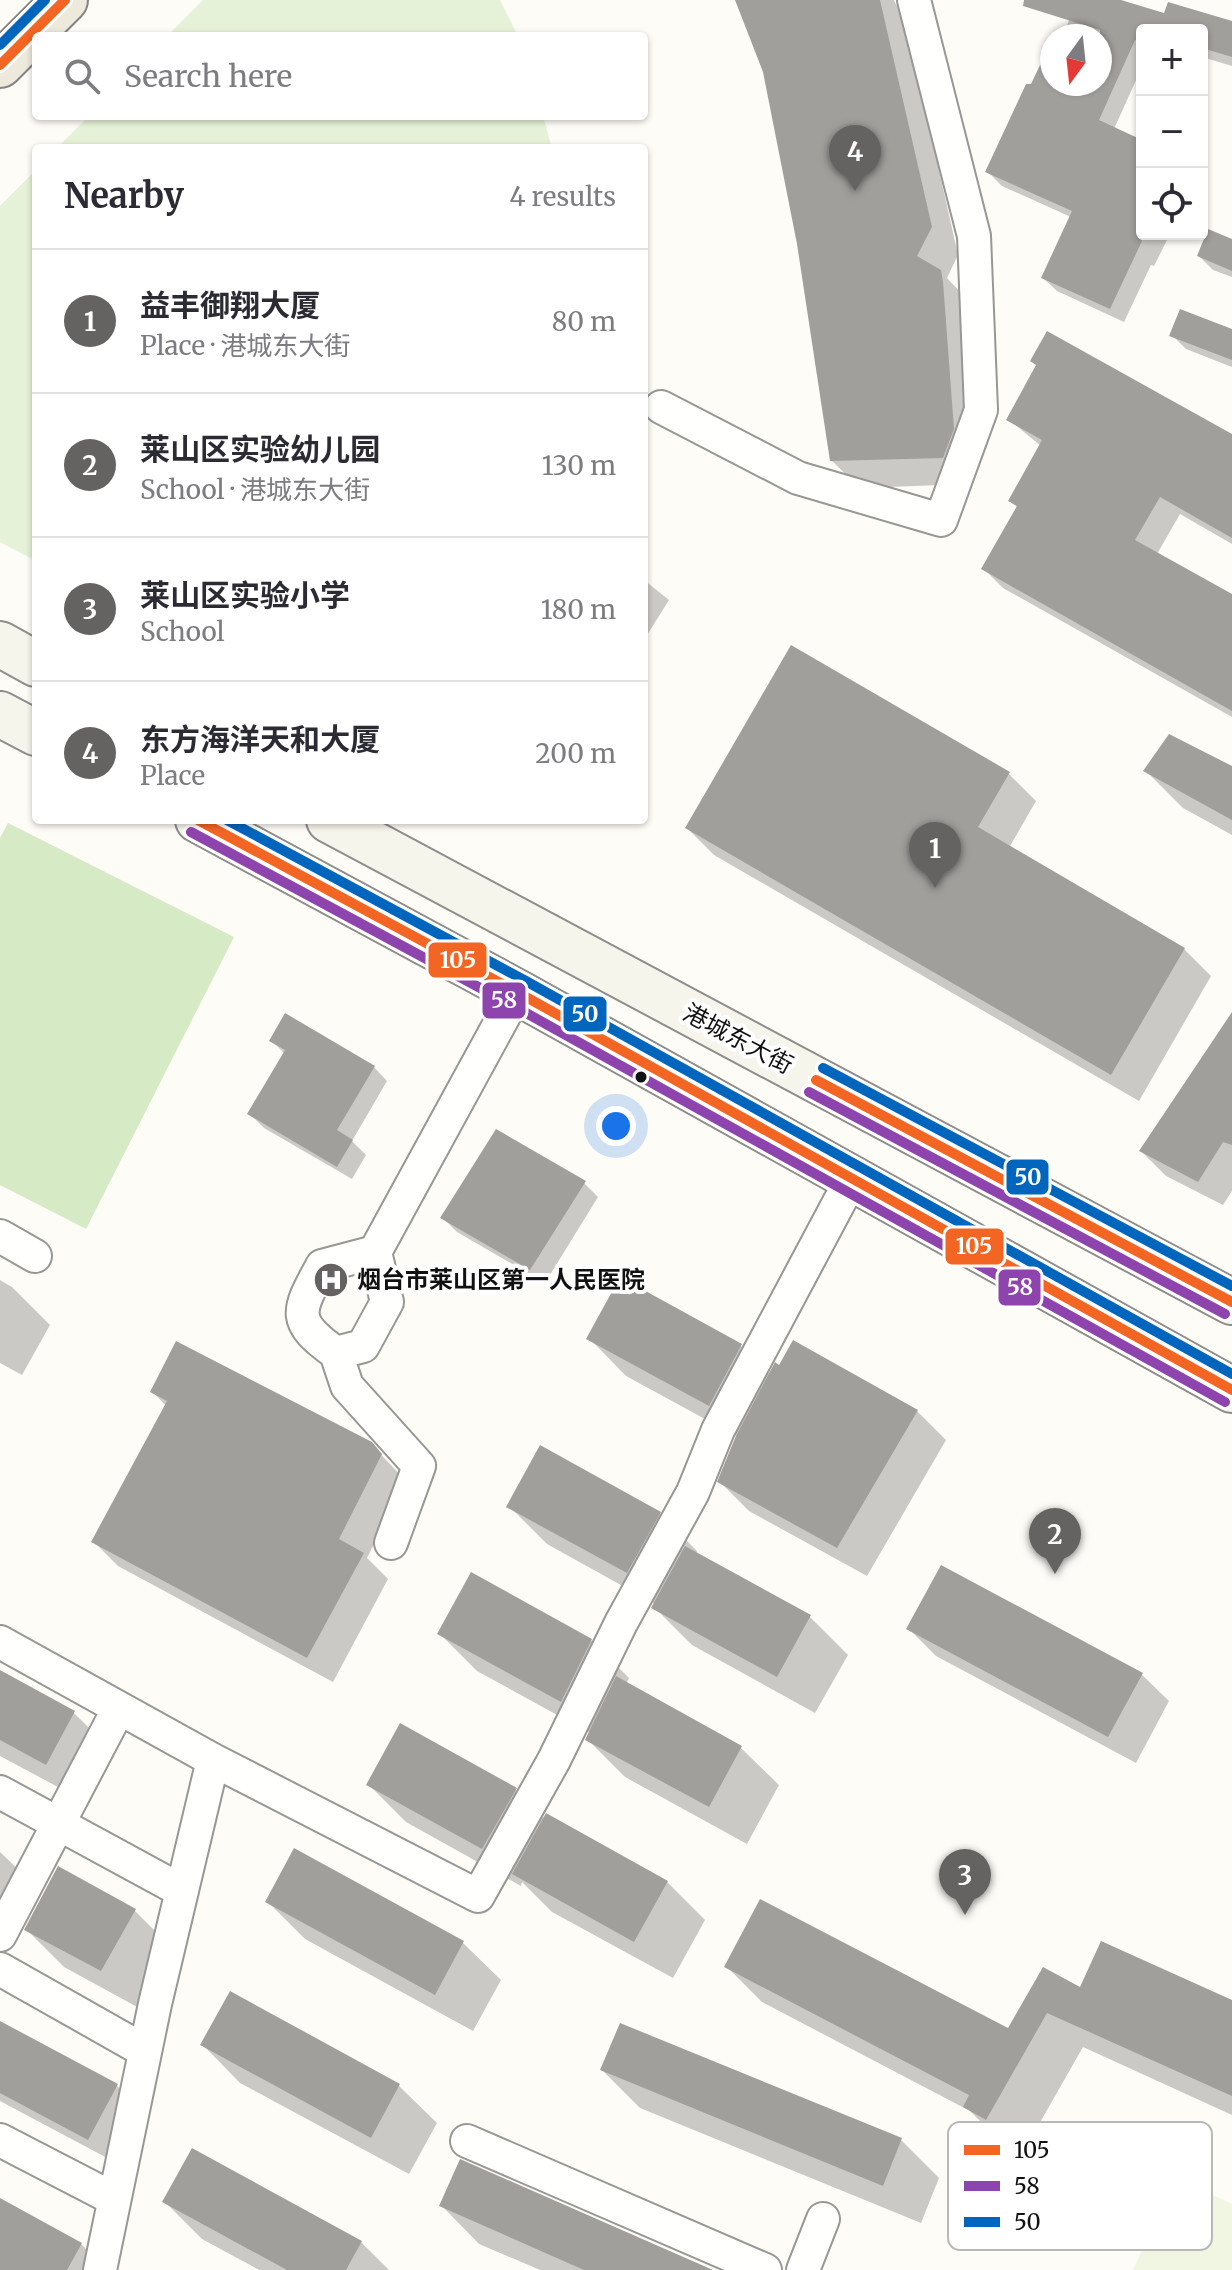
<!DOCTYPE html>
<html lang="en">
<head>
<meta charset="utf-8">
<style>
  :root { --surface:#fff; --page:#f7f7f7; --text:#2b2b33; --muted:#7c7c81; --line:#e1e1e2; --accent:#646362 }
  body { margin:0; font-family:Merriweather,"Noto Sans SC",serif; background:var(--page); color:var(--text) }
  .controls { position:absolute; right:24px; top:24px; display:grid; overflow:hidden; border-radius:8px; box-shadow:0 2px 6px #0004 }
  .controls button { width:72px; height:72px; display:grid; place-items:center; padding:0; border:0; border-bottom:2px solid var(--line); background:var(--surface); color:var(--text); font:40px sans-serif }
  .compass { position:absolute; left:1040px; top:24px; width:72px; height:72px; border-radius:50%; background:var(--surface); box-shadow:0 2px 6px #0004; rotate:195deg }
  .you { position:absolute; left:616px; top:1126px; width:28px; height:28px; margin:-20px; border:6px solid #fff; border-radius:50%; background:#1a73e8; box-shadow:0 0 0 12px #1a73e833 }
  .badge { display:grid; place-items:center; width:52px; height:52px; border-radius:50%; background:var(--accent); color:#fff; font-size:26px; font-weight:700 }
  .pin { position:absolute; translate:-50% -66px; filter:drop-shadow(0 2px 4px #0008) }
  .pin::after { content:''; position:absolute; top:42px; width:28px; height:24px; background:inherit; clip-path:polygon(0 0,100% 0,50% 100%) }
  .list { margin:0; padding:0; list-style:none }
  h2 { display:flex; justify-content:space-between; align-items:center; height:104px; margin:0; padding:0 32px; font-size:34px }
  h2 small { font-size:26px; font-weight:400; color:var(--muted) }
  .list li { display:grid; grid-template-columns:52px 1fr auto; gap:24px; align-items:center; box-sizing:border-box; height:144px; padding:0 32px; border-top:2px solid var(--line) }
  .list b { display:block; font-size:30px; white-space:nowrap }
  .list p { margin:0; font-size:26px; white-space:nowrap; color:var(--muted) }
  .list em { font-size:26px; font-style:normal; color:var(--muted) }
  .icon { flex:none; width:44px; height:44px; fill:none; stroke:currentColor; stroke-width:2; stroke-linecap:round; stroke-linejoin:round }
  .map { position:relative; flex:none; width:1232px; height:2270px; overflow:hidden }
  .search { position:absolute; background:var(--surface); box-shadow:0 2px 6px #0004; left:32px; top:32px; width:616px; height:88px; display:flex; align-items:center; gap:20px; box-sizing:border-box; padding:0 28px; border-radius:8px; color:var(--muted); font-size:30px }
  .panel { position:absolute; background:var(--surface); box-shadow:0 2px 6px #0004; left:32px; top:144px; width:616px; height:680px; border-radius:8px }
  .map>svg:first-child { display:block }
  .green { fill:#e6f2d8 }
  .forest { fill:#d6eac6 }
  .pitch { fill:#f0f6e1 }
  .shadow { fill:#0003 }
  .building { fill:#a19f9c }
  .lines { fill:none; stroke-linecap:round; stroke-linejoin:round }
  .street-casing { stroke:#979795; stroke-width:36 }
  .secondary-casing { stroke:#8e8d8b; stroke-width:48 }
  .primary-casing { stroke:#858482; stroke-width:48 }
  .street { stroke:#fffffe; stroke-width:32 }
  .secondary { stroke:#f6f5ec; stroke-width:44 }
  .primary { stroke:#ede9dc; stroke-width:44 }
  .bus-1-casing { stroke:#fff; stroke-width:16 }
  .bus-2-casing { stroke:#fff; stroke-width:16 }
  .bus-3-casing { stroke:#fff; stroke-width:16 }
  .bus-1 { stroke:#f26522; stroke-width:10 }
  .bus-2 { stroke:#8e44ad; stroke-width:10 }
  .bus-3 { stroke:#0065bd; stroke-width:10 }
  .bus-dot { fill:#111; stroke:#fff; stroke-width:3 }
  .labels { text-anchor:middle; stroke-width:8; stroke-linejoin:round; paint-order:stroke }
  .street-label { font-size:24px; fill:#111; stroke:#fff }
  .poi-label { font-size:24px; font-weight:bold; fill:#111; stroke:#fff; text-anchor:start }
  .key { fill:#fff; stroke:#b8b8b8; stroke-width:2 }
  .key-label { font-size:22px; fill:#111 }
  .line-badge { stroke:#fff; stroke-width:3 }
  .badge-label { font-size:22px; text-anchor:middle; font-weight:bold; fill:#fff }
</style>
</head>
<body>
<div class="map">
<svg width="1232" height="2270" viewBox="0 0 1232 2270">
  <rect width="100%" height="100%" fill="#fdfcf7"/>
  <path class="green" d="M203 0H500L518 36H167Z
    M89 116H543L552 148H57Z
    M36 170V561L0 542V206Z"/>
  <path class="forest" d="M8 823 234 937 86 1229 0 1185V838Z"/>
  <path class="pitch" d="M1176 2178 1232 2204V2270H1133Z"/>
  <path class="shadow" d="M737 0H894L907 28 958 255 947 278 967 299 970 484 860 488 832 461 799 244 765 71Z
    M1075 0H1114L1163 25 1232 23V66L1202 57V30H1142V67L1114 129 1142 142V234H1170L1154 266 1151 265 1124 322 1057 291 1043 278 1071 217 1002 186 988 172 1052 44V84H1100V36H1064Z
    M1232 241V277L1213 270 1199 256Z
    M1232 332V367L1186 349 1172 335Z
    M1008 419 1232 437V544L1180 514 1157 554 1232 596V717L1003 588 984 569 1018 508 1010 500 1041 446Z
    M644 580 669 600 644 640Z
    M1232 769V835L1183 808 1146 771Z
    M1009 774 1036 801 1009 848 1184 949 1211 976 1139 1101 714 855 687 828Z
    M1232 1015V1191L1223 1205 1166 1176 1141 1151Z
    M271 1040 374 1067 387 1081 352 1141 366 1155 352 1179 264 1128 250 1114 285 1054Z
    M584 1183 598 1197 545 1283 457 1232 443 1218Z
    M0 1280 12 1287 50 1325 22 1375 0 1363Z
    M589 1338 741 1346 771 1376 917 1411 946 1440 867 1576 749 1511 720 1482 738 1437 626 1376Z
    M152 1391 371 1444 406 1481 367 1558 388 1579 333 1682 118 1566 93 1541 166 1406Z
    M509 1506 659 1513 697 1551 696 1554 810 1617 848 1655 815 1713 692 1645 654 1607 655 1604 547 1544Z
    M909 1629 1141 1674 1169 1701 1136 1763 936 1656Z
    M440 1634 591 1640 629 1678 626 1684 741 1748 779 1785 747 1844 625 1777 587 1739 590 1733 477 1671Z
    M0 1673 74 1713 112 1751 84 1801 0 1756Z
    M368 1784 515 1790 545 1819 547 1816 667 1882 705 1920 673 1978 552 1912 522 1882 521 1886 406 1822Z
    M0 1852 40 1890 0 1935Z
    M267 1901 463 1943 501 1980 473 2031 305 1939Z
    M134 1910 172 1948 139 2008 64 1967 27 1930Z
    M726 1966 1008 2031 1081 1990 1232 2002V2115L1083 2047 1022 2154 1001 2142 970 2111 762 2002Z
    M231 1994 399 2086 437 2123 409 2174 240 2083 203 2045Z
    M0 2023 116 2085 137 2106 109 2159 0 2101Z
    M602 2070 901 2140 939 2178 921 2223 640 2108Z
    M0 2200 81 2244 107 2270H0Z
    M165 2202 361 2242 389 2270H259L202 2239Z
    M442 2206 708 2270H540L479 2244Z"/>
  <path class="building" d="M735 0H880L932 227 917 256 941 270 943 282 954 429 943 458 830 461 797 244 763 72Z
    M1024 0H1121L1164 13 1168 2 1232 21V57L1202 48V30H1142L1140 42 1135 40 1099 120 1142 140V241L1110 309 1041 278 1072 211 985 172 1026 84H1031L1052 40V84H1100V30L1023 6Z
    M1208 229 1232 239V271L1197 256Z
    M1180 309 1232 329V360L1169 336Z
    M1047 331 1232 434V538L1160 497 1135 540 1232 594V711L981 569 1017 506 1008 501 1042 440 1006 420 1036 365 1030 361Z
    M791 645 1010 772 978 827 1185 948 1111 1075 685 828Z
    M1169 734 1232 766V820L1143 771Z
    M1232 1012V1145L1223 1142 1198 1182 1139 1151Z
    M285 1013 375 1066 337 1130 353 1140 337 1167 247 1114 285 1050 269 1041Z
    M496 1129 586 1181 530 1270 440 1218Z
    M620 1277 742 1344 709 1406 586 1339Z
    M793 1340 918 1410 837 1548 717 1482 735 1438 775 1362 779 1365Z
    M176 1341 372 1442 382 1454 339 1539 364 1553 307 1658 91 1542 167 1401 150 1392Z
    M540 1445 661 1512 627 1573 506 1507Z
    M685 1546 811 1615 777 1677 651 1608Z
    M941 1565 1143 1673 1108 1737 906 1629Z
    M471 1572 592 1639 561 1702 437 1634Z
    M0 1670 75 1711 46 1765 0 1740Z
    M616 1676 742 1746 709 1807 585 1740Z
    M400 1723 517 1788 482 1849 366 1785Z
    M546 1813 668 1881 634 1942 512 1874Z
    M294 1848 464 1941 435 1995 265 1902Z
    M58 1866 136 1909 101 1971 24 1930Z
    M760 1899 1008 2028 1043 1967 1080 1987 1101 1941 1232 2000V2096L1047 2013 986 2120 963 2107 969 2095 724 1967Z
    M230 1991 400 2084 371 2138 200 2045Z
    M0 2021 118 2084 88 2140 0 2093Z
    M620 2023 902 2138 883 2186 600 2070Z
    M192 2148 362 2241 346 2270H287L162 2202Z
    M460 2159 713 2270H584L439 2206Z
    M0 2198 82 2243 67 2270H0Z"/>
  <g class="lines">
    <g class="street-casing">
      <path id="street" d="M661 407 798 478 941 520 981 410 974 236 914 0
        M0 1236 35 1256
        M375 1252 322 1266C297 1312 291 1321 336 1353L363 1346 387 1302 375 1252 517 992
        M336 1353 347 1386 419 1466 391 1543
        M0 1642 213 1760 478 1896 554 1760 621 1623 693 1492 718 1430 851 1180
        M0 1792 182 1891
        M0 1935 119 1708
        M0 1969 145 2051
        M0 2140 114 2199
        M467 2141 765 2270
        M100 2270 155 2004 213 1760
        M803 2270 823 2219"/>
    </g>
    <g class="secondary-casing">
      <path id="secondary" d="M0 644 36 664
        M0 714 36 733
        M198 820 517 992 1232 1390
        M329 820 1232 1302"/>
    </g>
    <g class="primary-casing">
      <path id="primary" d="M0 65 65 0"/>
    </g>
    <use href="#street" class="street"/>
    <use href="#secondary" class="secondary"/>
    <use href="#primary" class="primary"/>
    <g class="bus-1-casing">
      <path id="bus-1" d="M0 65 65 0
        M198 820 517 992 1232 1390
        M816 1080 1232 1302"/>
    </g>
    <g class="bus-2-casing">
      <path id="bus-2" d="M191 832 510 1004 1225 1402
        M809 1092 1225 1314"/>
    </g>
    <g class="bus-3-casing">
      <path id="bus-3" d="M0 45 45 0
        M227 820 524 980 1232 1374
        M823 1068 1232 1286"/>
    </g>
    <use href="#bus-1" class="bus-1"/>
    <use href="#bus-2" class="bus-2"/>
    <use href="#bus-3" class="bus-3"/>
  </g>
  <defs>
    <g id="hospital-disc" transform="scale(1.8)"><circle r="9.5" fill="#646362" stroke="#fff"/><path d="M-5-5h3v3.5h4V-5h3V5h-3V1.5h-4V5h-3Z" fill="#fff"/></g>
  </defs>
  <g fill-rule="evenodd">
    <use href="#hospital-disc" x="331" y="1280"/>
  </g>
  <circle class="bus-dot" cx="641" cy="1077" r="7"/>
  <g class="labels">
    <g class="street-label">
      <text transform="translate(738 1039) rotate(28)" y="8">港城东大街</text>
    </g>
    <g class="poi-label">
      <text x="357" y="1288">烟台市莱山区第一人民医院</text>
    </g>
  </g>
  <rect x="948" y="2122" width="264" height="128" rx="12" class="key"/>
  <rect x="964" y="2145" width="36" height="10" fill="#f26522"/>
  <rect x="964" y="2181" width="36" height="10" fill="#8e44ad"/>
  <rect x="964" y="2217" width="36" height="10" fill="#0065bd"/>
  <g class="key-label">
    <text x="1014" y="2158">105</text>
    <text x="1014" y="2194">58</text>
    <text x="1014" y="2230">50</text>
  </g>
  <g class="line-badge">
    <rect x="427" y="941" width="61" height="38" rx="8" fill="#f26522"/>
    <rect x="481" y="981" width="46" height="39" rx="8" fill="#8e44ad"/>
    <rect x="562" y="995" width="46" height="38" rx="8" fill="#0065bd"/>
    <rect x="1005" y="1158" width="45" height="38" rx="8" fill="#0065bd"/>
    <rect x="944" y="1227" width="61" height="39" rx="8" fill="#f26522"/>
    <rect x="997" y="1268" width="45" height="39" rx="8" fill="#8e44ad"/>
  </g>
  <g class="badge-label">
    <text x="458" y="968">105</text>
    <text x="504" y="1008">58</text>
    <text x="585" y="1022">50</text>
    <text x="1028" y="1185">50</text>
    <text x="974" y="1254">105</text>
    <text x="1020" y="1295">58</text>
  </g>
</svg>
<div class="controls">
<button>+</button>
<button>−</button>
<button><svg class="icon" aria-label="locate" viewBox="0 0 24 24"><circle cx="12" cy="12" r="6"/><path d="M12 2v4M12 18v4M2 12h4M18 12h4"/></svg></button>
</div>
<svg class="compass" viewBox="-18 -18 36 36"><path d="M0-13l5 13h-10z" fill="#e53935"/><path d="M0 13l5-13h-10z" fill="#7c7c81"/></svg>
<div class="you"></div>
<div class="pin badge" style="left:935px;top:888px">1</div>
<div class="pin badge" style="left:1055px;top:1574px">2</div>
<div class="pin badge" style="left:965px;top:1915px">3</div>
<div class="pin badge" style="left:855px;top:191px">4</div>
<div class="search"><svg class="icon" aria-label="search" viewBox="0 0 24 24"><circle cx="10" cy="10" r="6"/><path d="M15 15l6 6"/></svg>Search here</div>
<section class="panel">
<h2>Nearby<small>4 results</small></h2>
<ul class="list">
<li><span class="badge">1</span><div><b>益丰御翔大厦</b><p>Place · 港城东大街</p></div><em>80 m</em></li>
<li><span class="badge">2</span><div><b>莱山区实验幼儿园</b><p>School · 港城东大街</p></div><em>130 m</em></li>
<li><span class="badge">3</span><div><b>莱山区实验小学</b><p>School</p></div><em>180 m</em></li>
<li><span class="badge">4</span><div><b>东方海洋天和大厦</b><p>Place</p></div><em>200 m</em></li>
</ul>
</section>
</div>
</body>
</html>
